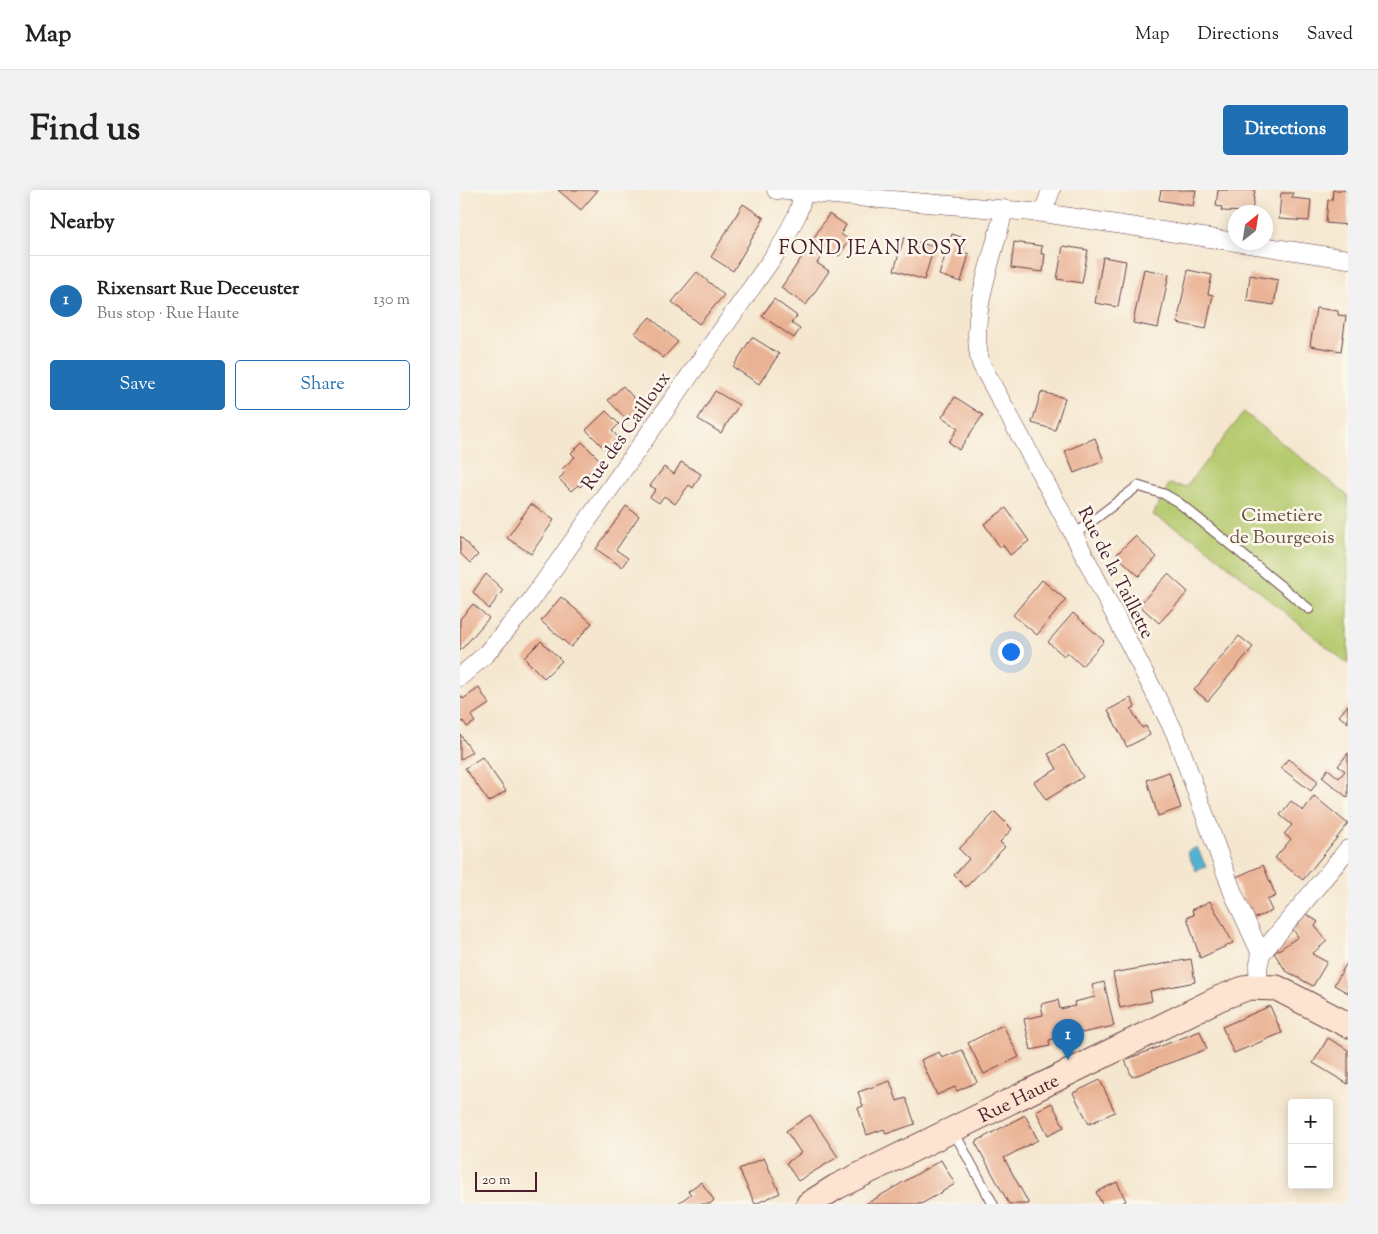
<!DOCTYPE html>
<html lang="en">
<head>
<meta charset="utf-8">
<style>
  :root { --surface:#fff; --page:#f2f2f2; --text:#222; --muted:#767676; --line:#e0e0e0; --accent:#1f6fb2 }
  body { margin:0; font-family:"Sorts Mill Goudy",serif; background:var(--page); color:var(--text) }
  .controls { position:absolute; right:15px; bottom:15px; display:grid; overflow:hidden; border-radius:5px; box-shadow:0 2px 12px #0003 }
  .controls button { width:45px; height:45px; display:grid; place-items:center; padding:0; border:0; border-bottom:1px solid var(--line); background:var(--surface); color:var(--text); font:25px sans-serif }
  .compass { position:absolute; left:768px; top:15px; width:45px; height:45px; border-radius:50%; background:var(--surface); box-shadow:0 2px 12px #0003; rotate:30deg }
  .scale { position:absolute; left:15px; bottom:12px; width:62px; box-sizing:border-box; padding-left:5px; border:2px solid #4a1f2b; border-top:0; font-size:14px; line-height:18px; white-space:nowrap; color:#4a1f2b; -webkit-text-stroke:4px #fbf7ec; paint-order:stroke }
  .you { position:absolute; left:550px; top:461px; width:18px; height:18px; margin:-12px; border:4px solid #fff; border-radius:50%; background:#1a73e8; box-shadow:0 0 0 8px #1a73e833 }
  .badge { display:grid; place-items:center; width:32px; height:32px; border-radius:50%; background:var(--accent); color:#fff; font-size:16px; font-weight:700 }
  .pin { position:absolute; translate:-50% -41px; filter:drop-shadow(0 1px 2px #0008) }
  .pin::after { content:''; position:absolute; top:26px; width:18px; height:15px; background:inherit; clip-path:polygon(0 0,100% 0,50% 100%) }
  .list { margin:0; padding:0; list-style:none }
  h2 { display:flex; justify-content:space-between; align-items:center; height:65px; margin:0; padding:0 20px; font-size:21px }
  h2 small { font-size:16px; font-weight:400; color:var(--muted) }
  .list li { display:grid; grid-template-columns:32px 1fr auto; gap:15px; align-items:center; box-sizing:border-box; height:90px; padding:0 20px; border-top:1px solid var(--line) }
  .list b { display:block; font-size:19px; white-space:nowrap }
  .list p { margin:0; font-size:16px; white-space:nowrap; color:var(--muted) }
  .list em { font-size:16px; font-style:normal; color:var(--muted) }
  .actions { display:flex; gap:10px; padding:15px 20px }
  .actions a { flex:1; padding:11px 0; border:1px solid var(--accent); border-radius:5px; text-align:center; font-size:18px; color:var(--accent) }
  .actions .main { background:var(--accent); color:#fff }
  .map { position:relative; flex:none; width:888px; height:1014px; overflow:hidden; border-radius:5px }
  header { display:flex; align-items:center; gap:30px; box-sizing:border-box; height:70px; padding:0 25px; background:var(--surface); border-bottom:1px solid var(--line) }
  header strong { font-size:24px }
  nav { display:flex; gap:28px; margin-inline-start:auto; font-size:18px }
  .intro { display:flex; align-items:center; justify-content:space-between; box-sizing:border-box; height:120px; padding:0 30px }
  h1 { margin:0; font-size:35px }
  .button { padding:12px 22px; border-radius:5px; background:var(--accent); color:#fff; font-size:18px; font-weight:700 }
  main { display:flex; gap:30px; padding:0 30px }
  aside { flex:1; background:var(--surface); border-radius:5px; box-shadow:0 2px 12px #0003 }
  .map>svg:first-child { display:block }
  .green { fill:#b6ca6e; stroke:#80744c }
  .water { fill:#52b2d0; stroke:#4e687e }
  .building { fill:#eab294 }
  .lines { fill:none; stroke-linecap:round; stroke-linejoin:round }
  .lane-casing { stroke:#643d44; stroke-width:11 }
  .street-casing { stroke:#643d44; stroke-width:19 }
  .secondary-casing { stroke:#643d44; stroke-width:27 }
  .lane { stroke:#fff; stroke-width:9 }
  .street { stroke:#fff; stroke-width:18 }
  .secondary { stroke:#fde4d1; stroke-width:25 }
  .labels { text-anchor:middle; stroke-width:5; stroke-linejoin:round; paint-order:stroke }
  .street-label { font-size:19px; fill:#4a1f2b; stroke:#fbf7ec }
  .park-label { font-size:19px; fill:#6a523f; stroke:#fbf7ec }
  .neighbourhood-label { font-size:20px; letter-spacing:1px; fill:#4a1f2b; stroke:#fbf7ec }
</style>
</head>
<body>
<header>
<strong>Map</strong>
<nav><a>Map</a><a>Directions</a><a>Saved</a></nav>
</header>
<div class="intro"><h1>Find us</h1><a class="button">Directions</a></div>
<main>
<aside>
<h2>Nearby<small></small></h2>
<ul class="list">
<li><span class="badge">1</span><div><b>Rixensart Rue Deceuster</b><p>Bus stop · Rue Haute</p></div><em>130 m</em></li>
</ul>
<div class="actions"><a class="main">Save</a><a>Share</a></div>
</aside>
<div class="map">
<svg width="888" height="1014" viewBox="0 0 888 1014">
  <rect width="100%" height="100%" fill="#fbf7ec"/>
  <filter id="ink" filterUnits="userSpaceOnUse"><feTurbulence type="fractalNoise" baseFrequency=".02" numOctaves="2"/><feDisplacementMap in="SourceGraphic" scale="10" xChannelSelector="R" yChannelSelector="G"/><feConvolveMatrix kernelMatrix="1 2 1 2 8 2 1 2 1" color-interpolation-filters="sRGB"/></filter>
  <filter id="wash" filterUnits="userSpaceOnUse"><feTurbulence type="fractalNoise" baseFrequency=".0096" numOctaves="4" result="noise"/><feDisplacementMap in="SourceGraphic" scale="20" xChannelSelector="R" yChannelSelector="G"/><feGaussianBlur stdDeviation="1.12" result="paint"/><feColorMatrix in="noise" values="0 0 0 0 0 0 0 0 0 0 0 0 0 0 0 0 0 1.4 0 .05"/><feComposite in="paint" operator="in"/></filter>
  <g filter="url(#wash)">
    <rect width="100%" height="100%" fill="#f5e7cf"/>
    <path class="green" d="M784 222 888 306V474L737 350 693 325 709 294 726 297Z"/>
    <path class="water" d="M737 657 746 677 736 681 727 662Z"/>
    <g id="blocks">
      <path class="building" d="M98 0H138L121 20Z
        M701 0H736L733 16 699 10Z
        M758 0H795L792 22 761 21 762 17 756 16Z
        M873 0H888V35L866 33 868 10H872Z
        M821 3H833L832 8 851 10 849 31 819 29Z
        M283 14 304 28 273 81 251 67Z
        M369 24 386 35 381 44 389 50 379 66 353 49Z
        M492 44 504 48 500 61 509 64 501 92 479 85Z
        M444 48 474 57 464 90 434 80Z
        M554 52 582 56 581 64H585L583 82 551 78Z
        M350 55 363 64 357 73 369 81 346 115 321 98Z
        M603 56 628 60 622 93 597 89Z
        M643 67 666 71 658 117 635 113Z
        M684 79 709 84 698 138 673 133Z
        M728 80 752 85 748 104 753 105 746 139 717 133Z
        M237 82 264 105 239 134 212 112Z
        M790 85 818 90 814 115 787 111Z
        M314 109 337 126 331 133 340 139 334 148 302 126Z
        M856 118 878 121V125L886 126 881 161 850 156Z
        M190 127 218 152 203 168 175 143Z
        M292 147 319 164 299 194 273 177Z
        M163 196 182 217 167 230 148 210Z
        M255 201 279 215 261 243 238 229Z
        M581 202 605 208 595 240 572 233Z
        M495 207 523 225 499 260 489 252 498 238 482 227Z
        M146 221 159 234 152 241 158 247 145 259 126 240Z
        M635 248 644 271 614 283 605 261Z
        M122 252 141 271 129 282 133 285 120 297 118 295 111 301 99 289 105 282 102 279 115 267 111 263Z
        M221 272 241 284 233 298 229 295 215 314 204 306 199 313 190 307 196 299 190 296 204 277 214 284Z
        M71 314 94 330 71 364 47 348Z
        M166 316 179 326 156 360 168 368 162 377 136 359Z
        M546 318 569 351 550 365 543 355 540 357 524 334Z
        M0 346 18 365 10 373 0 363Z
        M675 346 697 367 679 386 656 365Z
        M26 384 43 400 29 419 13 402Z
        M708 384 728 402 699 433 679 415Z
        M582 390 606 410 577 445 553 425Z
        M101 407 132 433 111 457 81 431Z
        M13 414 29 428 0 461V429Z
        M613 423 644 451 622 476 607 462 604 466 588 452Z
        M779 446 793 457 748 511 734 500Z
        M81 451 102 471 84 488 64 468Z
        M19 498 29 514 11 526 15 532 7 537 3 531 0 533V504L3 509Z
        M671 508 675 517 671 519 682 538 686 536 690 545 667 557 648 520Z
        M888 515V533L879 526Z
        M0 544 12 562 0 570Z
        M604 555 623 587 586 610 574 592 597 579 588 564Z
        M888 563V608L862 587 868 579 879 588 885 581 878 576Z
        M22 567 46 601 29 612 5 578Z
        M828 569 858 591 851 601 821 578Z
        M709 582 721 618 698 626 687 590Z
        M854 606 888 634 843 690 815 668 831 649 824 644 832 635 820 625 831 611 843 621Z
        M535 622 552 639 540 652 545 657 506 697 494 685 509 669 499 659Z
        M803 675 816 706 807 710 812 721 793 729 774 688Z
        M750 711 773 753 740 768 727 727 734 725 732 720Z
        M845 723 858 732 855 736 867 751 852 764 867 772 853 796 826 781 814 763 838 747 833 739Z
        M731 769 735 792 690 801 692 811 660 818 653 783Z
        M888 771V803L874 795Z
        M644 792 654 836 589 850 590 856 571 860 564 829 583 825 581 814 598 810 600 819 615 816 614 812 635 807 632 795Z
        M810 816 822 843 774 863 762 837Z
        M543 835 559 867 524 884 508 853Z
        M740 841 747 859 672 887 665 870Z
        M868 848 888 860V894L853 873Z
        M502 860 517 892 497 901 495 897 477 905 461 870 479 862 482 868Z
        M640 890 655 922 629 934 613 903Z
        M430 891 437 911 446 908 455 934 426 944 424 939 407 945 398 918 403 916 398 902Z
        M592 913 604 937 588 945 576 921Z
        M350 925 378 967 338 991 326 973 341 963 326 941Z
        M565 925 578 950 544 968 569 1014H549L515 952Z
        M304 968 320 1003 295 1014 279 979Z
        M481 970 495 994 470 1009 461 1014H406Z
        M241 992 254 1010 250 1014H217L231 1004 228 1001Z
        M657 992 666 1011 660 1014H642L636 1002Z"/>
    </g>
  </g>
  <g filter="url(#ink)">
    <use href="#blocks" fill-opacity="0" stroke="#643d44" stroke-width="1"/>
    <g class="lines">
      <g class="lane-casing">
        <path id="lane" d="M614 345 678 296 704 304 718 312 849 419
          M494 942 533 1014"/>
      </g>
      <g class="street-casing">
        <path id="street" d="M316 0 583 23 888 69
          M544 19C534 67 507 126 521 174L614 345 715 543 773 703 801 764
          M583 23 591 0
          M0 487 26 464 70 412 321 56 337 25 344 3
          M799 796 798 778 801 764 888 659"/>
      </g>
      <g class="secondary-casing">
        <g id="secondary">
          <path id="s1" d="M349 1014 376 997 760 808 789 797 817 798 888 835"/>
        </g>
      </g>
      <use href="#lane" class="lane"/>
      <use href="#street" class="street"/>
      <use href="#secondary" class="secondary"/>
    </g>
  </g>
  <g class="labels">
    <g class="street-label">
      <text transform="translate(165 240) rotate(-55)" y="7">Rue des Cailloux</text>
      <text transform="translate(657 382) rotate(63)" y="7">Rue de la Taillette</text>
      <text dy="7" stroke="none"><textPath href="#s1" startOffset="235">Rue Haute</textPath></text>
    </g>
    <g class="park-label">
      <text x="822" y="331">Cimetière<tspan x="822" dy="22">de Bourgeois</tspan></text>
    </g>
    <g class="neighbourhood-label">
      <text x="413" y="64">FOND JEAN ROSY</text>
    </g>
  </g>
</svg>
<div class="controls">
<button>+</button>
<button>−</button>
</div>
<svg class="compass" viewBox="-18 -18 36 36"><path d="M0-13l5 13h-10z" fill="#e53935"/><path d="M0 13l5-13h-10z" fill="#767676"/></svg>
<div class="scale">20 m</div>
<div class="you"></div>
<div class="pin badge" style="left:608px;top:870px">1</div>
</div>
</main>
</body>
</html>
